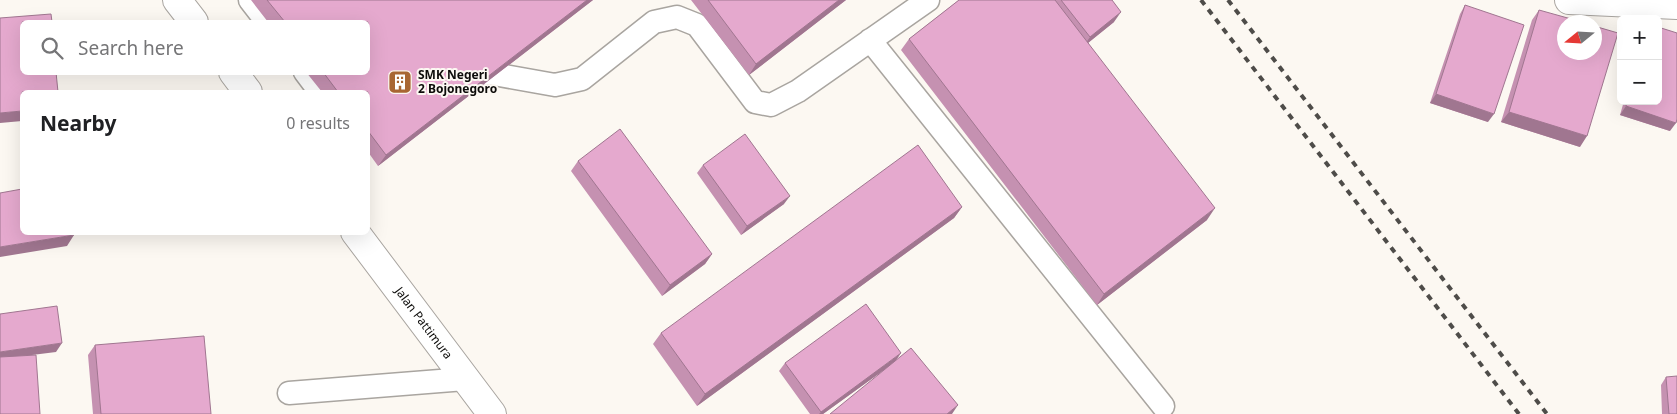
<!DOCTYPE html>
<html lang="en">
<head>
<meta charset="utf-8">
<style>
  :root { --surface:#fff; --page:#f6f6f6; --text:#202124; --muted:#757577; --line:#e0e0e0 }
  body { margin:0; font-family:"Noto Sans",sans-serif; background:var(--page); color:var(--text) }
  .controls { position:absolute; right:15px; top:15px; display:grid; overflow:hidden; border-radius:8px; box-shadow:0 5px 20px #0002 }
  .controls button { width:45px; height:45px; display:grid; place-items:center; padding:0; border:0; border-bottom:1px solid var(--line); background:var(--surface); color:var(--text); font:25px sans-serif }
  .compass { position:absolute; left:1557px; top:15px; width:45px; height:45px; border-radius:50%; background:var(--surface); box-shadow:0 5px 20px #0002; rotate:252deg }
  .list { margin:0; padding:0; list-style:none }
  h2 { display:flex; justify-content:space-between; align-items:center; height:65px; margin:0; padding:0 20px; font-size:21px }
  h2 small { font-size:16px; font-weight:400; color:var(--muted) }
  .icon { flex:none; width:28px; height:28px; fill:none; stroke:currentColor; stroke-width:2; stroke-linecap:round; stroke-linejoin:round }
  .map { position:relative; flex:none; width:1677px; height:414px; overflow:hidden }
  .search { position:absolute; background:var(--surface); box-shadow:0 5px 20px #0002; left:20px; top:20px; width:350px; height:55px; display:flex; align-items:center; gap:12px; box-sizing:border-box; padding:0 18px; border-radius:8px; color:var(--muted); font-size:19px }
  .panel { position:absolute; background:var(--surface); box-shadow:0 5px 20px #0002; left:20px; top:90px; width:350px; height:145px; border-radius:8px }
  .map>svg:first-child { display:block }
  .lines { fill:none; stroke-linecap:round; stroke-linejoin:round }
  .lane-casing { stroke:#a9a5a0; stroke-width:25 }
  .street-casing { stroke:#a9a5a0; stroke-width:30 }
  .secondary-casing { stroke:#a9a5a0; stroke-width:30 }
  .lane { stroke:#fff; stroke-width:22 }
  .street { stroke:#fff; stroke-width:28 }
  .secondary { stroke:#fff; stroke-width:28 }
  .rail { stroke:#4e4c49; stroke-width:4; stroke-dasharray:6 6; stroke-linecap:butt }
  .wall { fill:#c591b1 }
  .shaded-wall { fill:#a07690 }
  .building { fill:#e5a9ce; stroke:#a07690 }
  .labels { text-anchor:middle; stroke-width:4; stroke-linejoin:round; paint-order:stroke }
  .poi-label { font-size:12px; font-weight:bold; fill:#0d0c0a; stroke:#fcf8f2; text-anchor:start }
  .street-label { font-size:12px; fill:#0d0c0a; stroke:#fcf8f2 }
</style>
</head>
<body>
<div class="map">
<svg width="1677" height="414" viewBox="0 0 1677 414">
  <rect width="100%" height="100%" fill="#fcf8f2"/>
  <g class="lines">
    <g class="lane-casing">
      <path id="lane" d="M250 0 267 22
        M870 40 1163 406
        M305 72 320 92
        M468 74 488 73 555 85 582 79 654 22 677 17 697 25 755 102 771 105 798 91 928 0
        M289 393 465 379"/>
    </g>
    <g class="street-casing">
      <path id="street" d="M1569 0 1677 5"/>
    </g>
    <g class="secondary-casing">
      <g id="secondary">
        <path d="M177 0 194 22"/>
        <path d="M233 72 248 92"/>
        <path id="s1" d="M355 232 492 414"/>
      </g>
    </g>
    <use href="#lane" class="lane"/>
    <use href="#street" class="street"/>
    <use href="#secondary" class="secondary"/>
    <path class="rail" d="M1201 0 1519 414
      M1228 0 1547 414"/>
  </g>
  <path class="wall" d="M251 0H593L378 166 368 152V92H322L306 72H368V22H268Z
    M691 0H846L749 75Z
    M959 0H1112L1114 22 1088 43 1207 220 1097 305 901 50 909 39Z
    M1465 5 1488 122 1430 103 1460 14Z
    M1539 10 1580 147 1501 122 1532 20Z
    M1624 101H1658L1670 131 1620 115Z
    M578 161 712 254 705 264 662 296 571 171Z
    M703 165 784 204 741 235 697 173Z
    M962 207 954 218 697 406 653 344 661 333Z
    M95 345 211 414H93L88 355Z
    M785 363 888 367 823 414H810L779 371Z
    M1666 377 1677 414H1662L1661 385Z"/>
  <path class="shaded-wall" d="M587 0H593L378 166 386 155Z
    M839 0H846L749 75 756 64Z
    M1121 12 1114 22 1083 47 1090 37Z
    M1436 94 1494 114 1488 122 1430 103Z
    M1626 106 1676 123 1670 131 1620 115Z
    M22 111V121L0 123V113Z
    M1509 112 1587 136 1580 147 1501 122Z
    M790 196 784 204 741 235 747 226Z
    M962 207 954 218 697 406 705 394Z
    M1215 208 1207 220 1097 305 1104 294Z
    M74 235 67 246 0 257V247Z
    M712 254 705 264 662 296 670 285Z
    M62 343 56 352 0 359V352Z
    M901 353 895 362 823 414H819L821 412Z
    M958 405 952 414H947Z"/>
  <path class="building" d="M267 0H587L386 155 368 131V92H338L323 72H368V22H285Z
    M708 0H839L756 64Z
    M959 0H1055L1215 208 1104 294 909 39Z
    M1061 0H1112L1121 12 1090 37Z
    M1465 5 1524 25 1494 114 1436 94Z
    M1539 10 1582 22H1564V52H1594V26L1618 33 1587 136 1509 112Z
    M51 14 52 22H22V72H56L58 92H22V111L0 113V18Z
    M1658 27 1677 33V119L1676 123 1626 106 1627 101H1658Z
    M620 129 712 254 670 285 578 161Z
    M745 134 790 196 747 226 703 165Z
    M918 145 962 207 705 394 661 333Z
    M22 189V232H74V235L0 247V193Z
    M866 304 901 353 821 412 785 363Z
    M57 306 62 343 0 352V314Z
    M204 336 211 414H101L95 345Z
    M911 348 958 405 947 414H830Z
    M36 355 40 414H0V357Z
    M1677 376V414H1669L1666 377Z"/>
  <defs>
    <g id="building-square" transform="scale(1.25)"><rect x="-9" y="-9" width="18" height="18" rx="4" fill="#a86633" stroke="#fcf8f2"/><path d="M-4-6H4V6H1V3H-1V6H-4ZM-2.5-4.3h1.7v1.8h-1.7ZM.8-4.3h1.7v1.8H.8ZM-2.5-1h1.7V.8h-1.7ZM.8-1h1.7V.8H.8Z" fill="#fff"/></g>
  </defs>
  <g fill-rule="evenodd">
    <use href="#building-square" x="400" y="82"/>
  </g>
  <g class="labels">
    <g class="poi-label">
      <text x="418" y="79">SMK Negeri<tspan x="418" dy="14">2 Bojonegoro</tspan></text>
    </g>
    <g class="street-label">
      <text dy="4" stroke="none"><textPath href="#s1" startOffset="114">Jalan Pattimura</textPath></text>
    </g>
  </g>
</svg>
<div class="controls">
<button>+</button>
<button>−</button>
</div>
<svg class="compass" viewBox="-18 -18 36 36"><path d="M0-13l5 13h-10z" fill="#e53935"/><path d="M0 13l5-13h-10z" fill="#757577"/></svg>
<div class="search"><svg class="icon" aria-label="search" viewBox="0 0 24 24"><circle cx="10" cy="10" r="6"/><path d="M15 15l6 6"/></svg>Search here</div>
<section class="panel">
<h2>Nearby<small>0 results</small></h2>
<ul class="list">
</ul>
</section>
</div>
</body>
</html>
